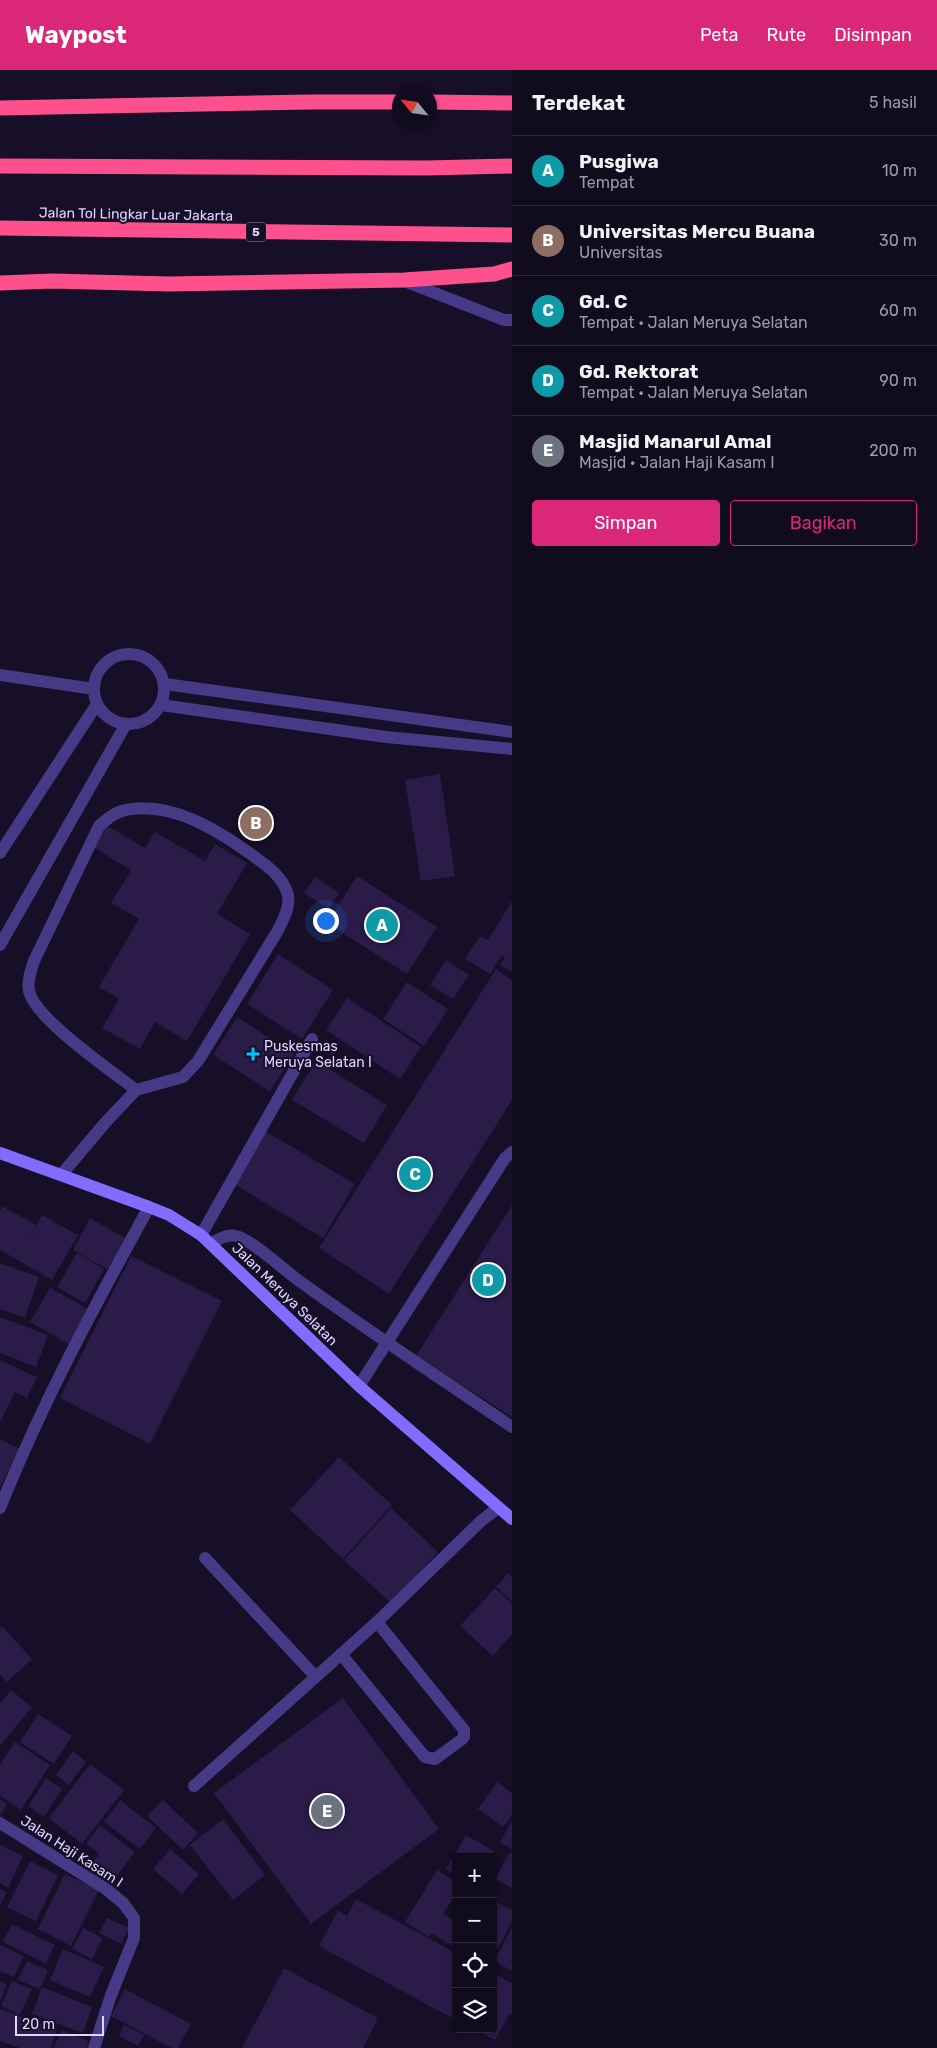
<!DOCTYPE html>
<html lang="id">
<head>
<meta charset="utf-8">
<style>
  :root { --surface:#100b1d; --page:#191426; --text:#f1f3f6; --muted:#9c9ba4; --line:#302b3b; --accent:#db2777 }
  body { margin:0; font-family:Rubik,sans-serif; background:var(--page); color:var(--text) }
  .controls { position:absolute; right:15px; bottom:15px; display:grid; overflow:hidden; border-radius:5px; box-shadow:0 1px 4px #0004 }
  .controls button { width:45px; height:45px; display:grid; place-items:center; padding:0; border:0; border-bottom:1px solid var(--line); background:var(--surface); color:var(--text); font:25px sans-serif }
  .compass { position:absolute; left:392px; top:15px; width:45px; height:45px; border-radius:50%; background:var(--surface); box-shadow:0 1px 4px #0004; rotate:299deg }
  .scale { position:absolute; left:15px; bottom:12px; width:89px; box-sizing:border-box; padding-left:5px; border:2px solid #dfd5ff; border-top:0; font-size:14px; line-height:18px; white-space:nowrap; color:#dfd5ff; -webkit-text-stroke:4px #160f27; paint-order:stroke }
  .you { position:absolute; left:325px; top:850px; width:18px; height:18px; margin:-12px; border:4px solid #fff; border-radius:50%; background:#1a73e8; box-shadow:0 0 0 8px #1a73e833 }
  .badge { display:grid; place-items:center; width:32px; height:32px; border-radius:50%; background:var(--accent); color:#fff; font-size:16px; font-weight:700 }
  .pin { position:absolute; translate:-50% -50%; border:2px solid #fff; box-shadow:0 1px 5px #0006 }
  .list { margin:0; padding:0; list-style:none }
  h2 { display:flex; justify-content:space-between; align-items:center; height:65px; margin:0; padding:0 20px; font-size:21px }
  h2 small { font-size:16px; font-weight:400; color:var(--muted) }
  .list li { display:grid; grid-template-columns:32px 1fr auto; gap:15px; align-items:center; box-sizing:border-box; height:70px; padding:0 20px; border-top:1px solid var(--line) }
  .list b { display:block; font-size:19px; white-space:nowrap }
  .list p { margin:0; font-size:16px; white-space:nowrap; color:var(--muted) }
  .list em { font-size:16px; font-style:normal; color:var(--muted) }
  .actions { display:flex; gap:10px; padding:15px 20px }
  .actions a { flex:1; padding:11px 0; border:1px solid var(--accent); border-radius:5px; text-align:center; font-size:18px; color:var(--accent) }
  .actions .main { background:var(--accent); color:#fff }
  .icon { flex:none; width:28px; height:28px; fill:none; stroke:currentColor; stroke-width:2; stroke-linecap:round; stroke-linejoin:round }
  .map { position:relative; flex:none; width:512px; height:1978px; overflow:hidden }
  header { display:flex; align-items:center; gap:30px; box-sizing:border-box; height:70px; padding:0 25px; background:var(--accent); color:#fff }
  header strong { font-size:24px }
  nav { display:flex; gap:28px; margin-inline-start:auto; font-size:18px }
  main { display:flex }
  aside { flex:1; background:var(--surface) }
  .map>svg:first-child { display:block }
  .building { fill:#2a1b48 }
  .lines { fill:none; stroke-linecap:round; stroke-linejoin:round }
  .service { stroke:#463a86; stroke-width:12 }
  .minor { stroke:#463a86; stroke-width:12 }
  .secondary { stroke:#826cff; stroke-width:12 }
  .motorway { stroke:#ff508e; stroke-width:15 }
  .poi-dot { fill:#01c6ff; stroke:#160f27; stroke-width:2 }
  .labels { text-anchor:middle; stroke-width:4; stroke-linejoin:round; paint-order:stroke }
  .shield { fill:#160f27; stroke:#a39abe; stroke-width:1 }
  .shield-label { font-size:12px; font-weight:bold; fill:#dfd5ff }
  .street-label { font-size:14px; fill:#dfd5ff; stroke:#160f27 }
  .poi-label { font-size:14px; fill:#dfd5ff; stroke:#160f27; text-anchor:start }
</style>
</head>
<body>
<header>
<strong>Waypost</strong>
<nav><a>Peta</a><a>Rute</a><a>Disimpan</a></nav>
</header>
<main>
<div class="map">
<svg width="512" height="1978" viewBox="0 0 512 1978">
  <rect width="100%" height="100%" fill="#160f27"/>
  <path class="building" d="M440 704 455 806 421 811 405 710Z
    M106 755 145 778 155 762 205 791 215 774 247 793 217 844 250 864 187 971 155 952 140 979 102 958 119 929 99 917 139 849 111 833 131 800 93 777Z
    M357 806 437 857 407 904 327 853Z
    M315 807 339 823 329 839 304 823Z
    M512 831V902L500 895 505 887 502 885 490 904 465 889 480 866 488 870Z
    M278 884 333 920 302 969 247 934Z
    M446 890 469 905 453 929 430 915Z
    M496 899 512 910V1030L389 1224 319 1178Z
    M407 912 448 939 424 976 383 949Z
    M347 928 421 977 400 1009 326 960Z
    M237 947 294 984 270 1021 213 985Z
    M316 991 387 1035 364 1073 292 1030Z
    M265 1061 355 1114 323 1168 234 1114Z
    M512 1135V1347L416 1286Z
    M2 1136 36 1155 28 1171 42 1145 78 1165 52 1210 0 1180V1141Z
    M90 1148 125 1168 108 1200 73 1180Z
    M77 1183 104 1199 85 1233 57 1217Z
    M131 1186 222 1231 150 1374 60 1328Z
    M0 1193 39 1207 25 1248 0 1239Z
    M50 1218 88 1239 68 1274 30 1252Z
    M0 1247 48 1265 36 1297 0 1283Z
    M0 1290 37 1307 27 1328 15 1322 0 1352Z
    M0 1369 20 1379 0 1417Z
    M339 1387 392 1435 343 1489 290 1440Z
    M391 1438 438 1482 391 1533 344 1490Z
    M508 1503 512 1507V1531L496 1517Z
    M495 1518 512 1534V1564L493 1586 460 1556Z
    M2 1556 32 1589 7 1612 0 1604V1558Z
    M11 1620 32 1637 0 1676V1634Z
    M343 1628 439 1759 311 1854 214 1723Z
    M38 1644 72 1666 54 1694 20 1672Z
    M15 1672 50 1695 21 1740 0 1726V1695Z
    M73 1681 86 1692 69 1715 56 1705Z
    M90 1694 124 1720 82 1774 49 1748Z
    M46 1708 62 1719 44 1747 28 1736Z
    M497 1712 512 1723V1745L503 1757 478 1739Z
    M0 1729 7 1734 0 1746Z
    M120 1730 156 1758 140 1779 104 1752Z
    M163 1730 198 1763 183 1780 147 1746Z
    M223 1749 265 1805 233 1830 190 1775Z
    M512 1751V1779L500 1772Z
    M100 1755 135 1782 115 1808 94 1791 99 1784 86 1773Z
    M466 1765 494 1781 491 1787H456V1805L446 1799Z
    M0 1775 23 1786 8 1818 0 1813Z
    M170 1779 199 1804 182 1824 153 1799Z
    M510 1782 512 1783V1818L495 1809Z
    M30 1791 58 1805 36 1851 7 1837Z
    M437 1800 456 1812V1823L443 1844 456 1852V1878L431 1863 429 1867 405 1852Z
    M65 1804 99 1820 71 1876 38 1859Z
    M0 1819 7 1822 0 1835Z
    M356 1829 456 1883V1950L319 1876 338 1840 347 1846Z
    M493 1830 512 1840V1852L493 1887Z
    M107 1848 129 1858 121 1874 99 1863Z
    M12 1854 55 1875 46 1894 3 1872Z
    M512 1857V1901L494 1891Z
    M83 1858 103 1868 92 1889 72 1879Z
    M0 1875 24 1886 14 1907 0 1901Z
    M63 1879 104 1897 90 1927 50 1910Z
    M27 1891 48 1900 40 1919 18 1910Z
    M284 1898 378 1948 363 1978H242Z
    M493 1903 512 1913V1944L510 1943 495 1970 474 1959H493Z
    M0 1911 7 1915 0 1931Z
    M12 1911 32 1919 20 1945 1 1936Z
    M42 1917 92 1937 83 1963 32 1944Z
    M125 1919 191 1954 178 1978H172L111 1946Z
    M0 1939 57 1959 51 1978H20L0 1971Z
    M124 1955 144 1965 138 1976 119 1966Z
    M61 1960 89 1971 87 1978H54Z"/>
  <g class="lines">
    <path class="service" d="M404 211 504 250H512
      M94 619a35 35 0 1 1 70 0a35 35 0 1 1-70 0Z
      M0 605 94 619
      M165 614 512 662
      M161 635 386 667 512 679
      M0 783 97 634
      M0 875 126 654
      M61 1105 105 1053 136 1020C112 1001 35 949 29 921 27 911 31 900 34 891L99 756C109 747 118 740 132 739 175 734 215 759 248 782 263 793 281 804 287 822 292 835 283 850 277 862L198 991 183 1007 136 1020
      M201 1165 312 969
      M211 1174C218 1169 227 1164 236 1166 252 1170 283 1199 298 1210 368 1261 440 1308 512 1357
      M359 1316 505 1088 512 1082
      M205 1488 315 1606
      M341 1584 425 1687 435 1689 461 1670 464 1667V1660L377 1552"/>
    <path class="minor" d="M0 1438C42 1333 95 1235 149 1137
      M194 1716 377 1552 481 1451 498 1438
      M0 1753 106 1819 123 1833 134 1848V1868L111 1925 94 1978"/>
    <path class="secondary" d="M0 1083 149 1137 169 1145 201 1165 359 1316 512 1449"/>
    <path class="motorway" d="M430 32 512 33
      M0 38 311 32H400
      M0 96 427 98 512 96
      M0 158 512 165
      M0 213 53 211 169 214 404 210 494 204 512 199"/>
  </g>
  <path class="poi-dot" d="M250.5 976.5h5v5h5v5h-5v5h-5v-5h-5v-5h5z"/>
  <g class="labels">
    <rect class="shield" x="246" y="152.5" width="20" height="19" rx="4"/>
    <g class="shield-label">
      <text x="256" y="166">5</text>
    </g>
    <g class="street-label">
      <text transform="translate(136 144) rotate(1)" y="5">Jalan Tol Lingkar Luar Jakarta</text>
      <text transform="translate(285 1224) rotate(44)" y="5">Jalan Meruya Selatan</text>
      <text transform="translate(72 1781) rotate(33)" y="5">Jalan Haji Kasam I</text>
    </g>
    <g class="poi-label">
      <text x="264" y="981">Puskesmas<tspan x="264" dy="16">Meruya Selatan I</tspan></text>
    </g>
  </g>
</svg>
<div class="controls">
<button>+</button>
<button>−</button>
<button><svg class="icon" aria-label="locate" viewBox="0 0 24 24"><circle cx="12" cy="12" r="6"/><path d="M12 2v4M12 18v4M2 12h4M18 12h4"/></svg></button>
<button><svg class="icon" aria-label="layers" viewBox="0 0 24 24"><path d="M12 4l9 5-9 5-9-5zM3 14l9 5 9-5"/></svg></button>
</div>
<svg class="compass" viewBox="-18 -18 36 36"><path d="M0-13l5 13h-10z" fill="#e53935"/><path d="M0 13l5-13h-10z" fill="#9c9ba4"/></svg>
<div class="scale">20 m</div>
<div class="you"></div>
<div class="pin badge" style="left:382px;top:855px;background:#0f9aa8">A</div>
<div class="pin badge" style="left:256px;top:753px;background:#8d6e63">B</div>
<div class="pin badge" style="left:415px;top:1104px;background:#0f9aa8">C</div>
<div class="pin badge" style="left:488px;top:1210px;background:#0f9aa8">D</div>
<div class="pin badge" style="left:327px;top:1741px;background:#6b7280">E</div>
</div>
<aside>
<h2>Terdekat<small>5 hasil</small></h2>
<ul class="list">
<li><span class="badge" style="background:#0f9aa8">A</span><div><b>Pusgiwa</b><p>Tempat</p></div><em>10 m</em></li>
<li><span class="badge" style="background:#8d6e63">B</span><div><b>Universitas Mercu Buana</b><p>Universitas</p></div><em>30 m</em></li>
<li><span class="badge" style="background:#0f9aa8">C</span><div><b>Gd. C</b><p>Tempat · Jalan Meruya Selatan</p></div><em>60 m</em></li>
<li><span class="badge" style="background:#0f9aa8">D</span><div><b>Gd. Rektorat</b><p>Tempat · Jalan Meruya Selatan</p></div><em>90 m</em></li>
<li><span class="badge" style="background:#6b7280">E</span><div><b>Masjid Manarul Amal</b><p>Masjid · Jalan Haji Kasam I</p></div><em>200 m</em></li>
</ul>
<div class="actions"><a class="main">Simpan</a><a>Bagikan</a></div>
</aside>
</main>
</body>
</html>
